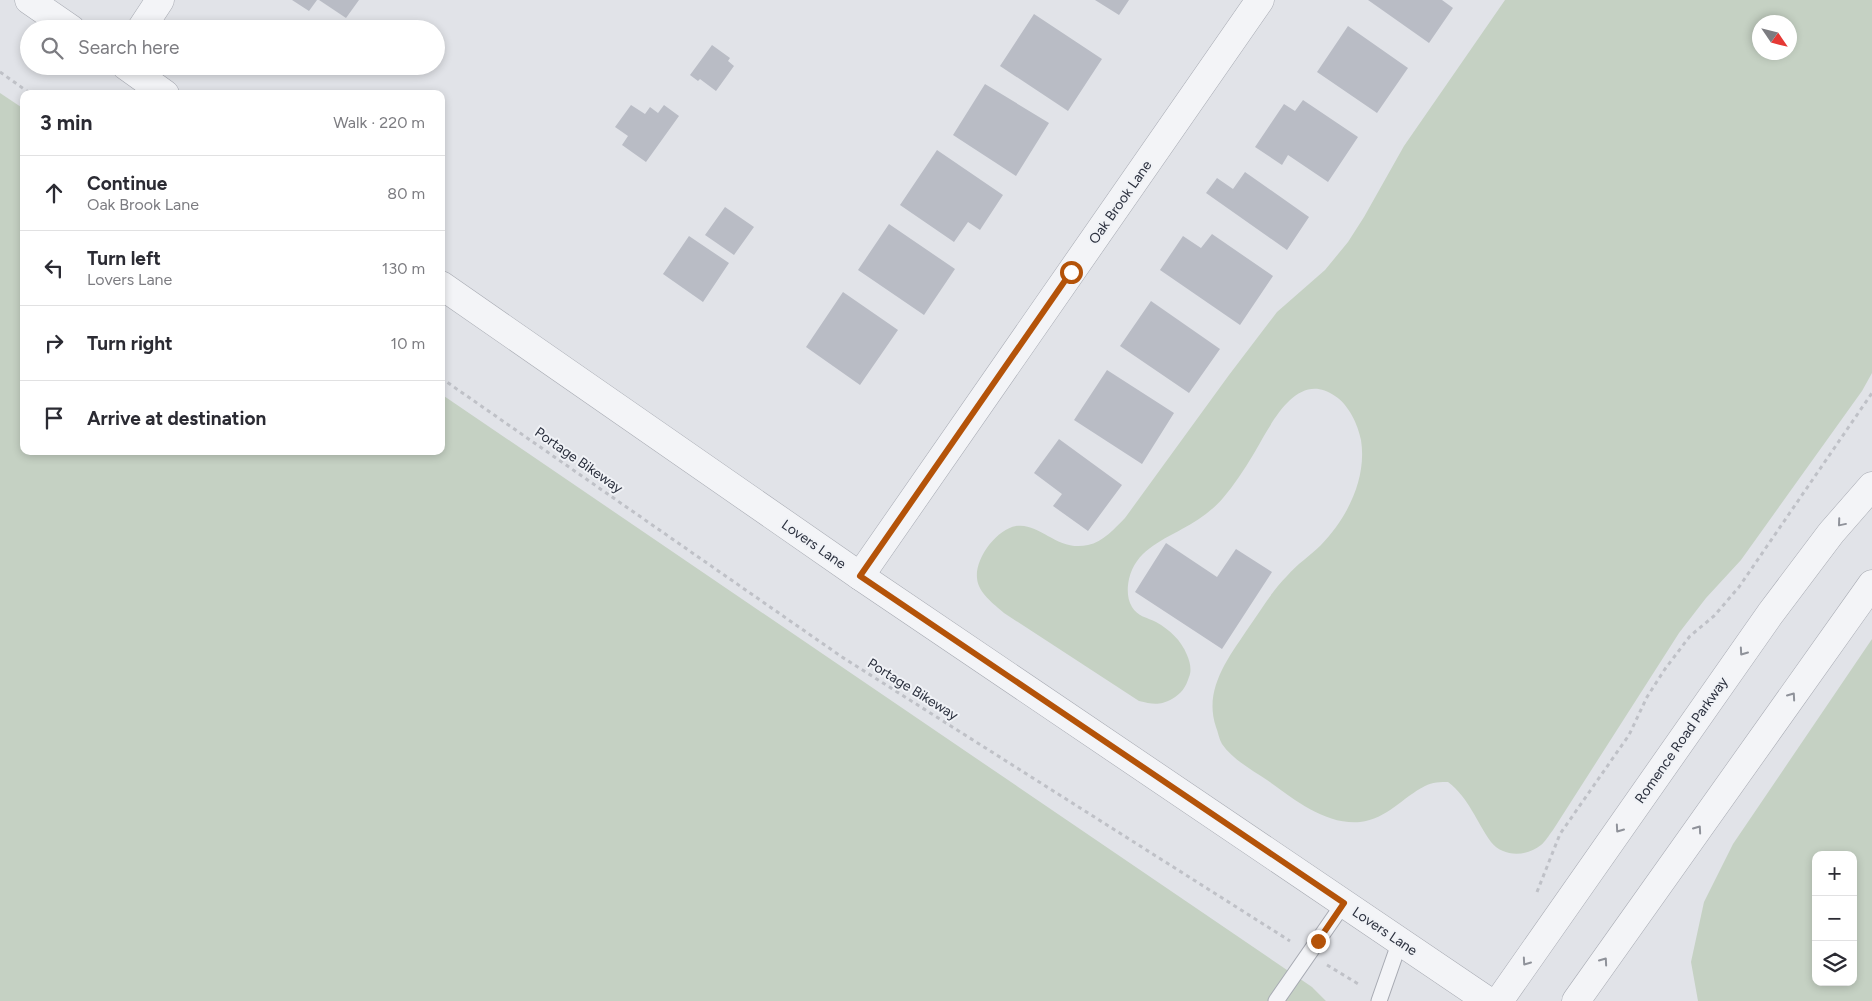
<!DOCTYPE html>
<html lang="en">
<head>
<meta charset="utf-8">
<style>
  :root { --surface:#fff; --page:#f7f7f7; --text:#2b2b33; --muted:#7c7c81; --line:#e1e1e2 }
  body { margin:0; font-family:Figtree,sans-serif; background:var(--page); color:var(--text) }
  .controls { position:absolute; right:15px; bottom:15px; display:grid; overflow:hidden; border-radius:10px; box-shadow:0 2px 8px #0003 }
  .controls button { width:45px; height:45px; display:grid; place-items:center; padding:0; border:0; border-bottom:1px solid var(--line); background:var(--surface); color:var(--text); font:25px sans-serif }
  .compass { position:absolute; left:1752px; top:15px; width:45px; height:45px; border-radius:50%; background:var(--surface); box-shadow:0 2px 8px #0003; rotate:125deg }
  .stop { position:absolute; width:15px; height:15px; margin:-11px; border:4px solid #b45309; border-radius:50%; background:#fff }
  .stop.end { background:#b45309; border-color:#fff; box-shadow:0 1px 5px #0008 }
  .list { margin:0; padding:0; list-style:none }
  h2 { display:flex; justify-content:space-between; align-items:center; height:65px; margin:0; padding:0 20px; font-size:21px }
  h2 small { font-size:16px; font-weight:400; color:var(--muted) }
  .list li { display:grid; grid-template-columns:32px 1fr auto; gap:15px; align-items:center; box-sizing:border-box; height:75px; padding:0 20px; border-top:1px solid var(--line) }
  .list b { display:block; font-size:19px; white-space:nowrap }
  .list p { margin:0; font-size:16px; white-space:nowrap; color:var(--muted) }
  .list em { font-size:16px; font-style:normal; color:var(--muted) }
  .icon { flex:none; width:28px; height:28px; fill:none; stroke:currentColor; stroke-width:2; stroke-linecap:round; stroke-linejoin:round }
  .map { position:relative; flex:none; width:1872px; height:1001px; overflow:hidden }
  .search { position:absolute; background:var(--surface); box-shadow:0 2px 8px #0003; left:20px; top:20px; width:425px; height:55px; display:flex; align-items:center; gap:12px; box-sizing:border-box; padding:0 18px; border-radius:28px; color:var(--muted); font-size:19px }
  .panel { position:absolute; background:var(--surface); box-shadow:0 2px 8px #0003; left:20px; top:90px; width:425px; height:365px; border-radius:10px }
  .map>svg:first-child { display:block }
  .green { fill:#c5d1c3; fill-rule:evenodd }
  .building { fill:#b9bcc5 }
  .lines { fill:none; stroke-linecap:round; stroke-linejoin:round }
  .service-casing { stroke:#a7aab2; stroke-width:17 }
  .minor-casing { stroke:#a7aab2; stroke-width:29 }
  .tertiary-casing { stroke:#a7aab2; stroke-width:29 }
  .path { stroke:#bfc1c7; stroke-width:3; stroke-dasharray:4 4; stroke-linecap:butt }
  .service { stroke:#f3f4f7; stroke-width:15 }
  .minor { stroke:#f3f4f7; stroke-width:28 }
  .tertiary { stroke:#f3f4f7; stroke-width:28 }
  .oneway { stroke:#8f929a }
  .route { stroke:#b45309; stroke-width:6 }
  .labels { text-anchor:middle; stroke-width:4; stroke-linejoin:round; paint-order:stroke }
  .street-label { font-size:14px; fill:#2b303e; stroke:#f0f2f6 }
</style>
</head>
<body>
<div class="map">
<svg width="1872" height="1001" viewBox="0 0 1872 1001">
  <rect width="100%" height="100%" fill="#e1e3e8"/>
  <path class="green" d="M1505 0H1872V373L1862 391 1741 560 1706 598 1679 633 1553 830C1549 835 1545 842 1541 845 1526 857 1503 857 1491 842 1476 821 1469 798 1448 782 1441 782 1432 782 1425 786 1403 797 1387 819 1360 822 1325 825 1294 799 1267 780 1252 770 1232 759 1222 744 1219 739 1218 732 1216 727 1203 689 1229 657 1249 627 1261 610 1272 591 1287 576 1297 564 1310 556 1321 545 1348 517 1367 478 1361 440 1358 425 1349 405 1335 396 1295 368 1269 429 1253 455 1244 470 1234 485 1223 498 1212 511 1197 521 1182 529 1159 542 1136 551 1129 579 1127 588 1127 599 1132 607 1137 616 1148 618 1156 622 1170 630 1181 640 1187 655 1190 662 1192 670 1189 677 1186 687 1181 694 1172 699 1159 706 1152 704 1139 701L1004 613C994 604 978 593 977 578 975 558 997 529 1016 526 1040 522 1057 552 1088 545 1103 542 1115 528 1125 518L1229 375 1277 312 1325 270 1348 242 1364 217 1404 146ZM1760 22H1790V52H1760Z
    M0 93 24 109V451H441V394L1312 987 1326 1001H0Z
    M1872 639V1001H1698L1691 962 1704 902 1733 844ZM1816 855H1853V982H1816Z"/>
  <path class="building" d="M292 0H317L309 11Z
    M319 0H359L346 18Z
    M1095 0H1129L1119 15Z
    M1368 0H1442L1453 8 1429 43Z
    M1034 14 1102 59 1068 111 1000 66Z
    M1348 26 1408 68 1377 113 1317 72Z
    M712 45 730 58 728 61 734 66 716 91 700 79 698 81 690 75Z
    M985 84 1049 123 1016 176 953 135Z
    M1303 100 1358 137 1328 182 1288 155 1282 165 1255 147 1284 104 1295 111Z
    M631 105 645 114 650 107 658 113 664 105 679 116 646 162 622 145 628 136 615 127Z
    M937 150 1003 195 980 230 968 222 954 242 900 205Z
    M1245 172 1309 217 1287 250 1206 193 1217 178 1233 189Z
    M725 207 754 227 734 255 705 235Z
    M889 224 955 269 924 315 858 270Z
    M1212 234 1273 276 1240 325 1160 270 1183 236 1201 248Z
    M689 236 729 263 703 302 663 274Z
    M843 292 898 330 860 385 806 347Z
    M1151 301 1220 349 1189 393 1120 346Z
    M1107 370 1174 413 1142 464 1074 420Z
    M1059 439 1122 485 1088 531 1053 506 1062 494 1034 473Z
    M1166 543 1217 577 1236 549 1272 572 1222 649 1135 592Z"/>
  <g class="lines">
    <g class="service-casing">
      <path id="service" d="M1276 1001 1344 903
        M1379 1001 1400 941"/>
    </g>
    <g class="minor-casing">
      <path id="minor" d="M141 29 160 0
        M860 576 1260 0"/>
    </g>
    <g class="tertiary-casing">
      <path id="tertiary" d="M29 0 71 29
        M126 66 165 94
        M441 285 860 576 1488 1001
        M1499 1001 1770 614 1831 533 1872 486
        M1576 1001 1872 584"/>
    </g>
    <path class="path" d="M0 72 31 94
      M441 378 842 657 1290 941
      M1537 892 1560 834 1629 735 1647 697 1665 669 1690 636 1714 616 1739 587 1872 393
      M1327 965 1360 985"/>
    <use href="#service" class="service"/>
    <use href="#minor" class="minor"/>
    <use href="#tertiary" class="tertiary"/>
  </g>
  <defs><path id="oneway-chevron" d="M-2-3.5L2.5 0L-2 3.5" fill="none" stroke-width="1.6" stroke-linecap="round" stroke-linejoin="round" transform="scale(1.25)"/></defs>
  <g class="oneway">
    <use href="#oneway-chevron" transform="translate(1841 523) rotate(130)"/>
    <use href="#oneway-chevron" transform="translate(1743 652) rotate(125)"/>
    <use href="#oneway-chevron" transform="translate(1792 696) rotate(-55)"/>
    <use href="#oneway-chevron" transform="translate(1619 829) rotate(125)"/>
    <use href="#oneway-chevron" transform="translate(1698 829) rotate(-55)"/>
    <use href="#oneway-chevron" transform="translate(1604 961) rotate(-55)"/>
    <use href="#oneway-chevron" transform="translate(1526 962) rotate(125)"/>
  </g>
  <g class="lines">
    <path class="route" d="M1071 272 860 576 1344 903 1318 941"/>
  </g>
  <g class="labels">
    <g class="street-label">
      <text transform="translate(1120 202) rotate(-55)" y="5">Oak Brook Lane</text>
      <text transform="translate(579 460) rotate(35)" y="5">Portage Bikeway</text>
      <text transform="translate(814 544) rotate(35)" y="5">Lovers Lane</text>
      <text transform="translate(913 689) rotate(32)" y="5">Portage Bikeway</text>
      <text transform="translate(1681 740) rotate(-55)" y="5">Romence Road Parkway</text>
      <text transform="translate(1385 931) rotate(34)" y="5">Lovers Lane</text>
    </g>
  </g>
</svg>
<div class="controls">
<button>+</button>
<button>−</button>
<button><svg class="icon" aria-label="layers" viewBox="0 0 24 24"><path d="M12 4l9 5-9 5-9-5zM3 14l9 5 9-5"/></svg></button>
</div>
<svg class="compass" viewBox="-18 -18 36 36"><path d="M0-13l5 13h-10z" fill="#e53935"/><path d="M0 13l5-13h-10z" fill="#7c7c81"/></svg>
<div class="stop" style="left:1071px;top:272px"></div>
<div class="stop end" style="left:1318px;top:941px"></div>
<div class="search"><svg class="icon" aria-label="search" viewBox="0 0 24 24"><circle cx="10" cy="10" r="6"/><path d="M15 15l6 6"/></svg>Search here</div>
<section class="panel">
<h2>3 min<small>Walk · 220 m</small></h2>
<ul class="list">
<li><svg class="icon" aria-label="ahead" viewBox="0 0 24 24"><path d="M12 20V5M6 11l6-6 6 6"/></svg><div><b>Continue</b><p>Oak Brook Lane</p></div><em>80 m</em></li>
<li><svg class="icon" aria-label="left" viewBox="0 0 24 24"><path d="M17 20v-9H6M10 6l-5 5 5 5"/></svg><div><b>Turn left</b><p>Lovers Lane</p></div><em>130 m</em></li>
<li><svg class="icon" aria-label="right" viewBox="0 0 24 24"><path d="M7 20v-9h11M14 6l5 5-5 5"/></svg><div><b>Turn right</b></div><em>10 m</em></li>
<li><svg class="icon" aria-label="arrive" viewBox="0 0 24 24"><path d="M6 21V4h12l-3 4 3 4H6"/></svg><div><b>Arrive at destination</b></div></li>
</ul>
</section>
</div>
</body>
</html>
